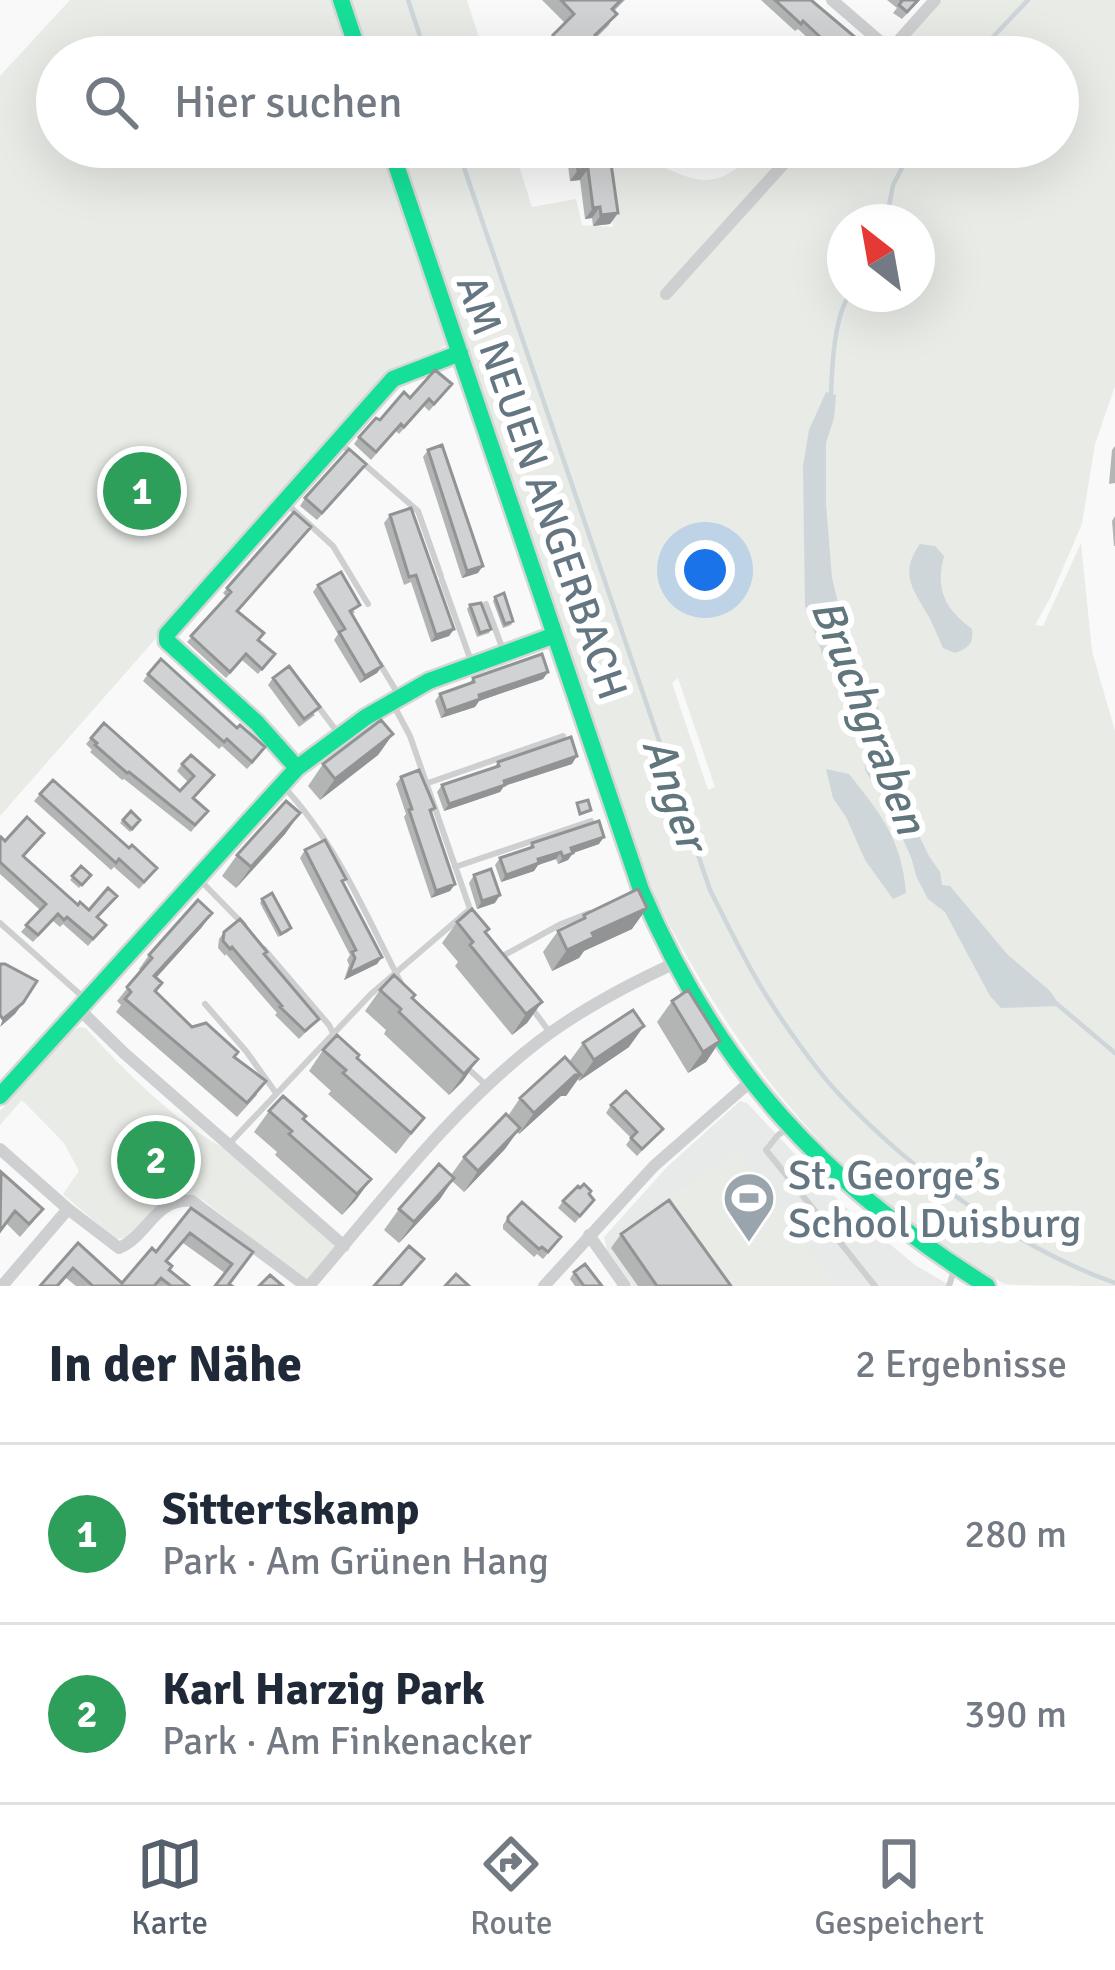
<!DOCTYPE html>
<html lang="de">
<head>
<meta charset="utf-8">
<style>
  :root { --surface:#fff; --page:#f6f6f7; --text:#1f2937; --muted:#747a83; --line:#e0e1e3; --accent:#56606c }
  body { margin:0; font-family:Signika,sans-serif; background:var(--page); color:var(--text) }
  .compass { position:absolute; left:827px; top:204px; width:108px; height:108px; border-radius:50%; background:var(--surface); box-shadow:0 12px 48px #0002; rotate:329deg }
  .you { position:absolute; left:705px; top:570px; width:42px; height:42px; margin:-30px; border:9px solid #fff; border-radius:50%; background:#1a73e8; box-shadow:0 0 0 18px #1a73e833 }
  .badge { display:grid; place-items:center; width:78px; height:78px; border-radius:50%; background:var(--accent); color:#fff; font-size:39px; font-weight:700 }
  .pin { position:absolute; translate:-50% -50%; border:6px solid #fff; box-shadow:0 3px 12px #0006 }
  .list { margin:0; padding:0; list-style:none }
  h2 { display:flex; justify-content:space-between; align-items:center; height:156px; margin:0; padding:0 48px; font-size:51px }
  h2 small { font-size:39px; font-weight:400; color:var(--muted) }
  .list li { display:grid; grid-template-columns:78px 1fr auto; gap:36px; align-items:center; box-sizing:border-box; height:180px; padding:0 48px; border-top:3px solid var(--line) }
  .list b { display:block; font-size:45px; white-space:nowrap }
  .list p { margin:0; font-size:39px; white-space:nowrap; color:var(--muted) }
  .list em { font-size:39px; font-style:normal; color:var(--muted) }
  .icon { flex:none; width:66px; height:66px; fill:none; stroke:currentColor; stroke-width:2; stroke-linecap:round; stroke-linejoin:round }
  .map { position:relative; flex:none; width:1115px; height:1286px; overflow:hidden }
  .search { position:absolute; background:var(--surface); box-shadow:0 12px 48px #0002; left:36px; right:36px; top:36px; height:132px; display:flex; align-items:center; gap:30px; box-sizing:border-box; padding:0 42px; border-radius:66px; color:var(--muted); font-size:45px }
  .sheet { height:516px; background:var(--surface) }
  nav { display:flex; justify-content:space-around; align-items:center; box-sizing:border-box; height:168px; border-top:3px solid var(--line); background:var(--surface); font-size:33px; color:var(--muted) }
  nav a { display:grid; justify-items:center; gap:6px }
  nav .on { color:var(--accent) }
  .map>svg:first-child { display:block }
  .built { fill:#e8e9e9 }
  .green { fill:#e8ebe6; fill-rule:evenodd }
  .water { fill:#ced6d9 }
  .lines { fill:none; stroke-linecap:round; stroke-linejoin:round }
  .stream { stroke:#ced6d9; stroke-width:4.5 }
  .fast-casing { stroke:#d5d6d7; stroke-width:21 }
  .lane { stroke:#cecfd0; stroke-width:6 }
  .street { stroke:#cecfd0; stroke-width:12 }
  .fast { stroke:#16e098; stroke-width:16 }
  .wall { fill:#b3b5b5 }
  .shaded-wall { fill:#929394 }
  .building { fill:#d0d2d3; stroke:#929394; stroke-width:3 }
  .labels { text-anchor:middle; stroke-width:12; stroke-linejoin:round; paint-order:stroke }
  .street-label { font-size:42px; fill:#657683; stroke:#fff }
  .poi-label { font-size:42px; fill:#657683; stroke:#fff; text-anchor:start }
  .water-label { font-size:45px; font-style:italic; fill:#60757c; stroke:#fff }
</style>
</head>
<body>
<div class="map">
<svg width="1115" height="1286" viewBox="0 0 1115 1286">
  <rect width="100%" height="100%" fill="#f9f9f9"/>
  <path class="built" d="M740 1101 747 1103 843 1205 915 1265 951 1286H633L607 1250 604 1237 667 1167Z"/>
  <path class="green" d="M70 0H467L485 57H57V147H513L532 207 576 199 582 225 613 227 603 147H643C650 162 658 165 673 171 715 191 730 175 762 147H1058V57H890L942 0H1115V386L1095 444 1082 524 1050 598 1035 625 1043 626 1081 543 1092 651 1115 731V1286C1093 1286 1021 1286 1005 1284 987 1276 968 1260 951 1249 812 1160 729 1040 654 896L460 335 440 349 393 368 0 816V76ZM845 222H917V294H845ZM678 678 715 787 708 790 672 683Z
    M80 1027 86 1028C119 1066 182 1128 226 1149L338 1244 306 1281 204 1201C154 1175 151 1241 115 1239L63 1194 79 1171 64 1143 22 1100 0 1125V1111L71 1032Z
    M737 1149 836 1286H723L662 1203Z"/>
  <path class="water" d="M826 392 836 395 834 418 826 443V504L832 578 843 623 877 702 890 767 908 813 929 856 940 872 942 885 950 886 1007 954 1050 991 1060 1006 1001 1008 990 996 945 912 928 899 917 878 911 857 890 811 865 770 867 740 864 707 825 661 805 606 803 466 809 430Z
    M920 544 935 546 944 556C935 590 945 609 972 629 974 644 968 648 955 653L943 648C939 639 935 629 930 619 916 592 897 576 920 544Z
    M826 769 849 774C881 814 902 840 906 893L893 899 865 860 846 817 833 798Z"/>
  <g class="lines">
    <path class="stream" d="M408 0 427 57
      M974 57 1028 0
      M457 147 710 890C728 925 745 962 766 995 784 1024 814 1067 837 1092 910 1170 1014 1247 1115 1283
      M886 222 893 185 913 147
      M831 393C832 366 834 317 850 294
      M1057 1004 1115 1053"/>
    <g class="fast-casing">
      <path id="fast" d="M341 0 360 57
        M390 147 641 890C717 1068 824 1184 987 1286
        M297 768 257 723 167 641V634L393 379 460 353
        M0 1096 297 768 366 717 429 681 555 635"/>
    </g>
    <path class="lane" d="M341 444 418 511 441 576
      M288 505 333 546 368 604
      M442 580 471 661
      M486 604 503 650
      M380 664 398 694
      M317 705 338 733
      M428 783 563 736
      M283 786C336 842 367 917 402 985
      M455 867 591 821
      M199 879 244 925
      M0 923 83 997
      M264 949 329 1025 335 1037
      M499 958 561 924 589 913
      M205 1004 246 1051 276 1093
      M531 1007 548 1030
      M464 1065 486 1085
      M787 1129 778 1135 766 1150 875 1286
      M229 1144 371 994 470 909 410 736 394 706
      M949 1286 955 1267"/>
    <path class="street" d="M832 0 890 50
      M884 57 935 0
      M666 294 799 147
      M78 1008 124 1053 344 1246
      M0 1149 68 1209 119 1248C149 1235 154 1198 192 1201L306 1286
      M589 1235 625 1286
      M2 1286 68 1209
      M309 1286C381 1203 450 1110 538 1042 581 1009 627 985 675 963
      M544 1286 654 1166 751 1081"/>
    <use href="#fast" class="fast"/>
  </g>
  <path class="wall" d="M542 0H625L614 11 609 25 596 38 598 57H555L545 46 565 23Z
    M761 0H811L868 48 861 57H828L798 29 795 31Z
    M887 0H920L902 19 893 13 897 8Z
    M574 147 618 213 610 224 593 226 592 218 585 219 580 180 570 181 567 158Z
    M447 391 429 411 424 406 399 434 396 431 371 460 354 444 359 437 410 398Z
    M1115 446V483L1109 484 1112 450Z
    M428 450 478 573 462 578 423 457Z
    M361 471 317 520 300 506 305 498Z
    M294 512 237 611 259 640 275 654 258 674 242 660 226 678 187 642 227 597 223 593 227 588Z
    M390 515 454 629 449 636 431 642 411 582 404 585 384 523Z
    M1115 516V546H1114L1112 521Z
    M318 585 355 612 352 614 382 666 377 673 360 683 334 640 338 634 313 592Z
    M495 597 513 621 511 625 503 628 493 601Z
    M470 605 491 629 489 633 477 637 467 609Z
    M548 672 543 679 479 701 475 707 441 718 435 701 440 694 469 684 473 678Z
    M148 674 260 755 247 769 222 746 219 749 143 681Z
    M273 678 315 715 299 727 268 685Z
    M393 734 378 755 320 800 308 786 323 764Z
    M91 738 180 791 188 782 177 771 182 764 214 775 194 798 208 811 191 832 124 779 122 780 90 752 92 750 86 744Z
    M498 762 572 764 504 786 500 792 444 811 437 792 442 785 494 768Z
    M401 777 435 808 431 814 455 884 450 891 431 898 404 817 406 814 396 784Z
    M40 794 152 875 139 889 114 867 111 870 34 801Z
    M131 811 140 820 130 832 120 823Z
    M300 813 285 834 236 888 222 876 237 855Z
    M44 833 24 857 78 905 89 910 117 896 98 918 106 925 88 946 63 924 60 927 53 921 33 942 21 932 40 910 0 874V839L5 841Z
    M532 843 599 844 573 853 568 860 558 864 556 859 538 865 534 871 501 882 495 865 500 858 529 848Z
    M305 850 343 883 382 957 377 964 344 980 349 965 347 960 350 955 300 858Z
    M81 866 91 875 79 888 70 880Z
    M474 875 495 903 477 909 469 883Z
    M262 899 291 928 288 932 278 937 260 903Z
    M584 915 632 929 584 951 579 958 552 971 543 952 558 931 579 921Z
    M457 922 486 933 542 1002 527 1023 512 1035 455 966 458 962 442 943Z
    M202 927 156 978V992L192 1027 234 1057 257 1095 237 1117 116 1012 121 1005 117 1001 141 971 139 969 149 955Z
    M224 932 264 954 319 1019 299 1039 275 1015 277 1013 226 954 225 956 218 948 219 939Z
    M380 990 413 999 478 1059 463 1081 449 1095 384 1034 386 1030 365 1011Z
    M672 1001 720 1041 706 1062 688 1073 657 1022Z
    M583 1043 629 1047 579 1081 578 1079 566 1096H561L519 1134 517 1132 505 1149 464 1192 452 1181 440 1199 399 1243 384 1230 399 1209 451 1175 464 1157 508 1116 520 1098 569 1062Z
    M323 1050 357 1058 424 1118 396 1154 328 1094 331 1091 309 1071Z
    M611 1105 663 1129 637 1156 626 1145 631 1138 606 1113Z
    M269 1111 303 1120 371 1179 342 1215 275 1155 277 1152 254 1132Z
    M0 1173 34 1221 20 1237 6 1223Z
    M589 1194 594 1200 575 1223 558 1208 563 1201Z
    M191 1208 253 1252 225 1273 183 1243 167 1261 169 1270 189 1286H76L66 1278 59 1286H40L78 1243 122 1283 156 1252Z
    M508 1217 556 1244 543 1259 537 1254 534 1257 503 1229V1225Z
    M621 1234 731 1286H638L611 1248Z
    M574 1272 602 1286H575L570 1279Z"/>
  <path class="shaded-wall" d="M588 169 580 180 570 181 578 170Z
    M600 207 592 218 585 219 593 208Z
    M618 213 610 224 593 226 601 215Z
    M483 566 478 573 462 578 467 571Z
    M454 629 449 636 431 642 436 635Z
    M382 666 377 673 360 683 365 676Z
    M548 672 543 679 479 701 475 707 441 718 446 711 479 695Z
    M393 734 378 755 320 800 335 779Z
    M577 756 572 764 504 786 500 792 444 811 449 804 504 781Z
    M300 813 285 834 236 888 251 867Z
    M604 837 599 844 573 853 568 860 558 864 571 848Z
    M561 852 556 859 538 865 534 871 501 882 506 875 538 859Z
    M455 884 450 891 431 898 436 891Z
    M500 895 495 903 477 909 482 901Z
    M647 908 632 929 584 951 579 958 552 971 567 950 592 933Z
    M212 913 202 927 145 990 154 976Z
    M382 957 377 964 344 980 349 973Z
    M542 1002 527 1023 512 1035 526 1014Z
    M23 1003 15 1014 0 1027 3 1019Z
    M644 1026 629 1047 579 1081 594 1060Z
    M720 1041 706 1062 688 1073 703 1052Z
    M478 1059 463 1081 449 1095 464 1074Z
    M575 1075H581L566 1096H561L519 1134 534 1113Z
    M520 1128 505 1149 464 1192 478 1171Z
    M454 1178 440 1199 399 1243 414 1222Z
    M371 1179 356 1200 342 1215 357 1194Z"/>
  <path class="building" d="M561 0H621L612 9 617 14 595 35 598 57H572L553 35 574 14Z
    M775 0H811L868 48 859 57H836L831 53 834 50 803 21 801 24Z
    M901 0H918L907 12 899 5 902 1Z
    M575 147H607V149H609L618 213 601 215 600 207 593 208 588 169 578 170Z
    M435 370 452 384 434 404 429 399 404 427 401 424 376 452 359 437 376 418 380 420 404 392 410 398Z
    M442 445 483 566 467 571 428 450Z
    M349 449 366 464 322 513 305 498Z
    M411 508 454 629 436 635 416 575 409 577 390 515Z
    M294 512 311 527 237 611 264 633 258 640 275 654 262 669 246 654 230 672 191 636 231 592 227 588Z
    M341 572 360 605 350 611 382 666 365 676 339 632 345 629 318 585Z
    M504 593 513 621 505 624 495 597Z
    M481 603 491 629 480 633 470 605Z
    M542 654 548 672 479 695 480 699 446 711 440 694 474 682 473 678Z
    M161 659 237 728 240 725 265 747 252 762 227 739 224 742 148 674Z
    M289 666 320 707 304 719 273 678Z
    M381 720 393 734 335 779 323 764Z
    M104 723 180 791 194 776 182 764 191 755 214 775 193 798 208 811 195 825 129 772 127 773 95 745 97 743 91 738Z
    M571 737 577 756 504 781 505 785 449 804 442 785 499 766 498 762Z
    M419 770 435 808 430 810 455 884 436 891 409 810 412 809 401 777Z
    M53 780 129 848 132 845 157 868 144 882 119 859 116 863 40 794Z
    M588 800 591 810 580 814 577 803Z
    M286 801 300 813 251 867 237 855Z
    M131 811 140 820 132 829 123 820Z
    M27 817 44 833 23 856 78 905 80 902 89 910 108 888 117 896 97 917 106 925 93 939 67 917 64 920 58 914 38 935 26 925 46 904 0 862V839L1 837 5 841Z
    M599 821 604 837 571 848 573 853 563 857 561 852 538 859 539 863 506 875 500 858 533 847 532 843Z
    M325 840 346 879 342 881 382 957 349 973 355 958 352 952 356 950 305 850Z
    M81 866 91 875 82 885 72 876Z
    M491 869 500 895 482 901 474 875Z
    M638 889 647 908 592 933 594 937 567 950 558 931 585 918 584 915Z
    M272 893 291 928 281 934 262 899Z
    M198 900 212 913 154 976 162 983 155 991 192 1027 206 1023 238 1052 234 1057 266 1081 247 1103 125 999 131 992 127 987 152 958 149 955Z
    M472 909 489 929 485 932 542 1002 526 1014 470 945 473 942 457 922Z
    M240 919 267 952 264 954 319 1019 305 1031 280 1007 282 1006 232 947 230 949 223 941 224 932Z
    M0 964H5L37 981 23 1003 3 1019 0 1015Z
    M394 975 415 995 412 998 478 1059 464 1074 399 1012 401 1009 380 990Z
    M688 990 720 1041 703 1052 672 1001Z
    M633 1010 644 1026 594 1060 583 1043Z
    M337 1035 359 1055 357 1058 424 1118 411 1133 343 1073 346 1070 323 1050Z
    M565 1057 581 1075H575L534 1113 520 1098Z
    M626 1091 663 1129 642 1149 631 1138 637 1132 611 1105Z
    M283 1096 306 1116 303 1119 371 1179 357 1194 289 1134 292 1131 269 1111Z
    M506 1114 520 1128 478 1171 464 1157Z
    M439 1164 454 1178 414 1222 399 1209Z
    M1 1172 43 1209 29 1224 15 1211 0 1231Z
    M584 1184 591 1191 589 1194 594 1200 580 1216 563 1201 578 1186 580 1188Z
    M669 1200 731 1286H657L621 1234Z
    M522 1202 561 1237 548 1252 542 1247 539 1249 508 1221V1217Z
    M191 1208 253 1252 229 1284 232 1286H215L232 1264 190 1233 166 1261 172 1266 169 1270 189 1286H171L161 1278 154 1286H93L73 1268 57 1286H40L78 1243 122 1283 152 1248 156 1252Z
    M409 1246 424 1259 400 1286H374Z
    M585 1264 602 1286H584L574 1272Z
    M456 1274 469 1286H445Z
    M270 1275 283 1286H259Z"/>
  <defs>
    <g id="stadium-pin" transform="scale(2.7)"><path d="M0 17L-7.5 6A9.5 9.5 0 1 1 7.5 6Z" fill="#99a4ac" stroke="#fff"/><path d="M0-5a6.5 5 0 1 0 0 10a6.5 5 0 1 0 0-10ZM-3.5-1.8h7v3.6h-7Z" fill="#fff"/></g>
  </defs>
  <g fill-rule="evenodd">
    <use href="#stadium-pin" x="749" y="1198"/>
  </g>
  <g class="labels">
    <g class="street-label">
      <text transform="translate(543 487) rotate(71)" y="15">AM NEUEN ANGERBACH</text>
    </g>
    <g class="poi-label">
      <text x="788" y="1189">St. George’s<tspan x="788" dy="48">School Duisburg</tspan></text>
    </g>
    <g class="water-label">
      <text transform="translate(870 716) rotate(69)" y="16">Bruchgraben</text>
      <text transform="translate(676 793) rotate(71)" y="16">Anger</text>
    </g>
  </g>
</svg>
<svg class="compass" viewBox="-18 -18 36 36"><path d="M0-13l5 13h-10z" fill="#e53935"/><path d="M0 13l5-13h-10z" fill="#747a83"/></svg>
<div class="you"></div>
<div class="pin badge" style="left:142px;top:491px;background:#2e9e5b">1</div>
<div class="pin badge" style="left:156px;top:1160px;background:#2e9e5b">2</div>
<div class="search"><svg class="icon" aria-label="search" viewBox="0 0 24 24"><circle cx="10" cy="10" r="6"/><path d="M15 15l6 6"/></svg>Hier suchen</div>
</div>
<section class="sheet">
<h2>In der Nähe<small>2 Ergebnisse</small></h2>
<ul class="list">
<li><span class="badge" style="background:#2e9e5b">1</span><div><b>Sittertskamp</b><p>Park · Am Grünen Hang</p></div><em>280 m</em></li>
<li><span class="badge" style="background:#2e9e5b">2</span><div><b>Karl Harzig Park</b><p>Park · Am Finkenacker</p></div><em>390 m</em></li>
</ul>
</section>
<nav>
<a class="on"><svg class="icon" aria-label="map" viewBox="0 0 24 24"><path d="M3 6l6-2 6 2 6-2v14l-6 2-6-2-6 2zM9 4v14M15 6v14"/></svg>Karte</a>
<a><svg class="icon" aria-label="directions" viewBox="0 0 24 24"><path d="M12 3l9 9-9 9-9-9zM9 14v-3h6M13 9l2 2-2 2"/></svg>Route</a>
<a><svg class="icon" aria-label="saved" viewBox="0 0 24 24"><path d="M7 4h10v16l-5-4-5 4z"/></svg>Gespeichert</a>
</nav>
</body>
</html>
